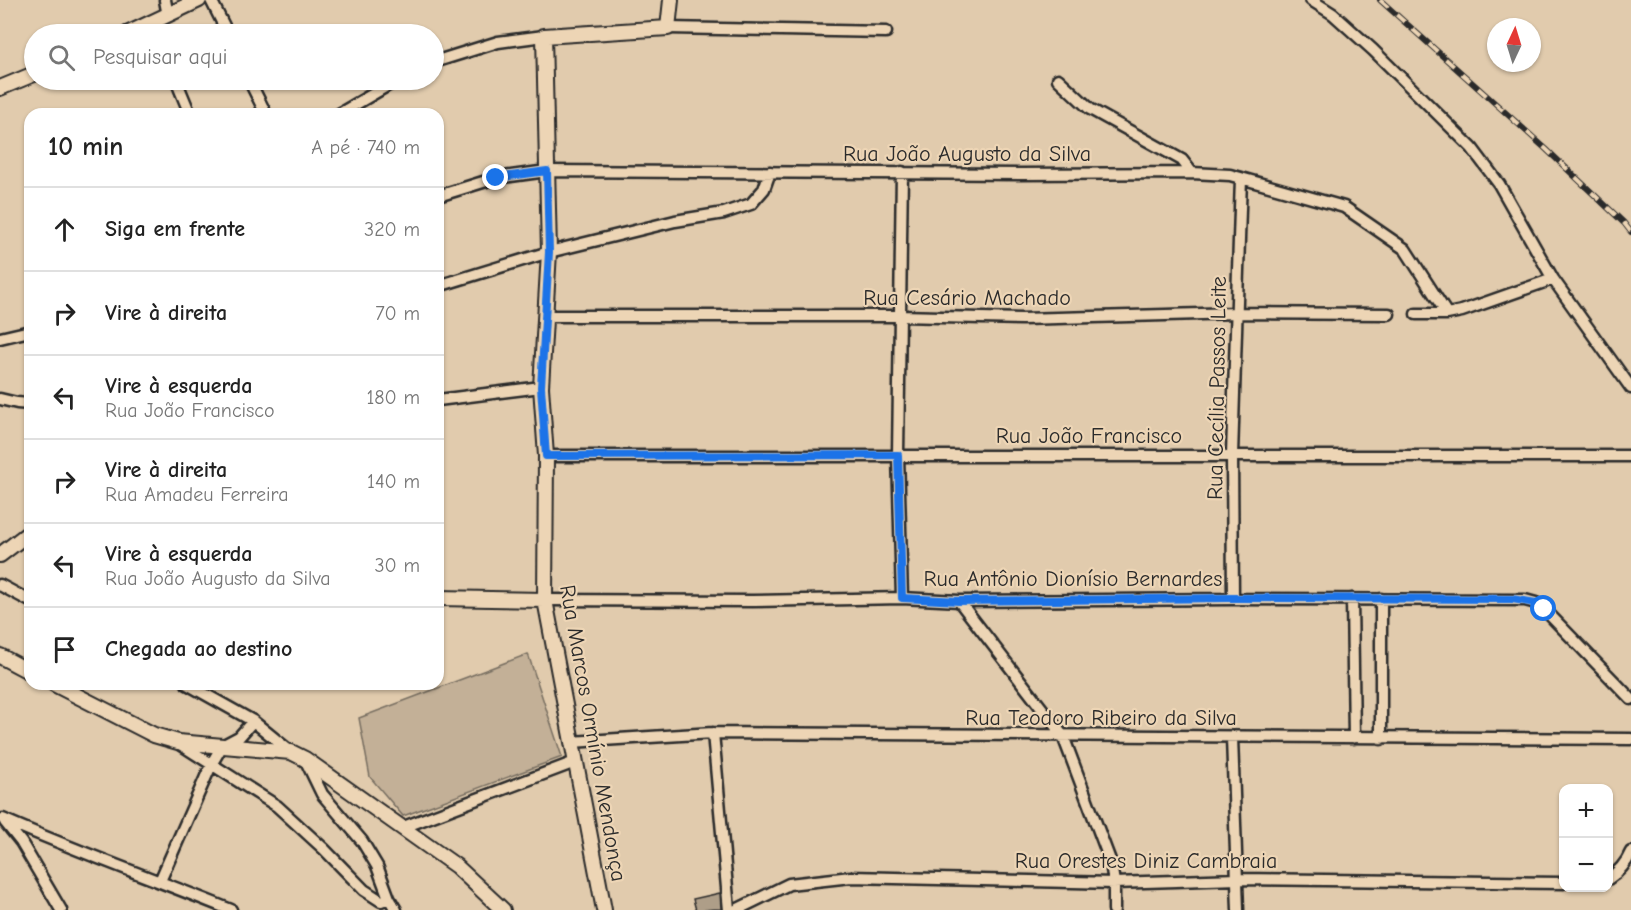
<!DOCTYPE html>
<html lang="pt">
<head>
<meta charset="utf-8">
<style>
  :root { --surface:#fff; --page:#f2f2f2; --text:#222; --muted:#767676; --line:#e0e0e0 }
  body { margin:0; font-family:"Comic Neue",sans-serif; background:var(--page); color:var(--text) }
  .controls { position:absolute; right:18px; bottom:18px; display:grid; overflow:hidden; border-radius:12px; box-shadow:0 2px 4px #0004 }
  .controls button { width:54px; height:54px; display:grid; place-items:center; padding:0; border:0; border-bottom:2px solid var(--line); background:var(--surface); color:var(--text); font:30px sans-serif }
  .compass { position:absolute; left:1487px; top:18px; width:54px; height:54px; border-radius:50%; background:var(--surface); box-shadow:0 2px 4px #0004; rotate:4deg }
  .stop { position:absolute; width:18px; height:18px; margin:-14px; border:4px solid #1a73e8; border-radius:50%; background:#fff }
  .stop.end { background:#1a73e8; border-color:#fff; box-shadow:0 2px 6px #0008 }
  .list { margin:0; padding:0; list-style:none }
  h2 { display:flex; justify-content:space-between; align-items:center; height:78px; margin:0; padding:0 24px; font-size:26px }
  h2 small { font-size:20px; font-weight:400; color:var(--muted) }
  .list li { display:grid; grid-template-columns:39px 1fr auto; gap:18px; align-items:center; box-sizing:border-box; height:84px; padding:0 24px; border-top:2px solid var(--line) }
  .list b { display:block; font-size:22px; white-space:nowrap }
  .list p { margin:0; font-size:20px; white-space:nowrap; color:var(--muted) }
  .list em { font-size:20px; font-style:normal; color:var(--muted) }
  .icon { flex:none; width:33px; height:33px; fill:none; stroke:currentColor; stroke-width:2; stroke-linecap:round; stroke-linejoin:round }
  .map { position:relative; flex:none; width:1631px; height:910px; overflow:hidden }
  .search { position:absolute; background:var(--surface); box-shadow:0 2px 4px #0004; left:24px; top:24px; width:420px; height:66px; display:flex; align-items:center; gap:15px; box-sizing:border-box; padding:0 21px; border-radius:33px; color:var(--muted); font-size:22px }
  .panel { position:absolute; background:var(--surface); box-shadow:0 2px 4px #0004; left:24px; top:108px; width:420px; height:582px; border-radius:18px }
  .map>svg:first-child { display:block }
  .green { fill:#c3b097; stroke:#776e61; stroke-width:1.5 }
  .building { fill:#ae9e88; stroke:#2b2b2b; stroke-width:1.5 }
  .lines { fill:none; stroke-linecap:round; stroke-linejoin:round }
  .minor-casing { stroke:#2b2b2b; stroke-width:15 }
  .tertiary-casing { stroke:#2b2b2b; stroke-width:18 }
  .minor { stroke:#edd5b5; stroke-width:10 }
  .tertiary { stroke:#edd5b5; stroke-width:14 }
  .rail-casing { stroke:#2b2b2b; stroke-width:6 }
  .rail { stroke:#edd5b5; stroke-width:4; stroke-dasharray:11; stroke-linecap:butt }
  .route { stroke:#1a73e8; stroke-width:8 }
  .labels { text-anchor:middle; stroke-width:4.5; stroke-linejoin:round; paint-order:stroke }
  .street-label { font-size:22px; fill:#2b2b2b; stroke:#edd5b5 }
</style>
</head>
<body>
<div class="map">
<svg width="1631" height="910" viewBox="0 0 1631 910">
  <rect width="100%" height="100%" fill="#e1cbad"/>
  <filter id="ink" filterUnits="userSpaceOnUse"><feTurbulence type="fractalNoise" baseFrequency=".0167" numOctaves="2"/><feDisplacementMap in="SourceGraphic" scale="12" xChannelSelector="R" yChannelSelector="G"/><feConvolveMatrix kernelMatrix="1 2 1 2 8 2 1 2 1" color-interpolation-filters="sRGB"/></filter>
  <g filter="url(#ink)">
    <path class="green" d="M528 654 562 757 403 816 370 777 359 718Z"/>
    <path class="building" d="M720 893 721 909 696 910 693 899Z"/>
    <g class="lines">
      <g class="minor-casing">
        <path id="minor" d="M165 0 168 16
          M211 0 228 34
          M1311 0 1333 14 1373 50 1472 148 1499 184 1553 279 1631 388
          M153 23 157 34
          M668 28 886 32
          M434 62 498 42 544 36
          M1058 79 1090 109 1182 160 1192 173
          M176 80 190 114
          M249 80 266 114
          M339 114 397 80
          M438 196 496 178 547 171 1021 174 1192 173 1230 175 1344 207 1405 249 1447 314
          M438 286 549 252 675 221 724 213 751 204 764 189 770 172
          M1416 314H1447L1462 311 1553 279
          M545 316H900L1022 319 1237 313 1389 314
          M0 338 30 331
          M0 399 17 403 30 404
          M438 400 541 387
          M546 456H1631
          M0 585 30 601
          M902 598 898 455 902 172
          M1233 599 1232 455 1241 178
          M1352 599 1354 738
          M1381 599V739
          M545 600 753 601 902 598 959 601 1233 599 1525 600 1536 603 1544 609 1631 699
          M959 601 1063 736 1111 863 1114 883V910
          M187 684 253 721 291 752
          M713 733 729 910
          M1232 737 1238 910
          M571 742 713 733 1631 739
          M180 744 277 806 324 849 364 890 381 901 389 898
          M305 759 322 794 362 841 377 866 389 898 396 910
          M3 819C78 852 155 879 231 910
          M5 822 21 842 61 910
          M401 828 575 762
          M1608 879C1619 872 1626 864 1631 852
          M160 881 212 763 222 746 239 737 253 721
          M736 910 789 884 851 877 1114 883 1238 879 1564 883"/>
      </g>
      <g class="tertiary-casing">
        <path id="tertiary" d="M127 34 199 0
          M0 88 34 74
          M0 555 30 532
          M438 598 545 600
          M0 656 30 672
          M54 684 154 735 178 742 291 752 305 759 456 866 503 910
          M604 910 545 600 546 456 541 387 549 252 544 36 668 28 671 0"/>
      </g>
      <use href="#minor" class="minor"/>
      <use href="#tertiary" class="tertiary"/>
      <g class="rail-casing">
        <path id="rail" d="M1380 0 1546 149 1624 223 1631 232"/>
      </g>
      <use href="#rail" class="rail"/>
    </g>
  </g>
  <g class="lines" filter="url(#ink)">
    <path class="route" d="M496 178 547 171 549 252 541 387 546 456 898 455 902 598 959 601 1233 598 1512 599 1536 603 1544 609"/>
  </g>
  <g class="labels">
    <g class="street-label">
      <text x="967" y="161">Rua João Augusto da Silva</text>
      <text x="967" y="305">Rua Cesário Machado</text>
      <text transform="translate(1216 388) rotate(-89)" y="8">Rua Cecília Passos Leite</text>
      <text x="1089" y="443">Rua João Francisco</text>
      <text x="1073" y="586">Rua Antônio Dionísio Bernardes</text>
      <text x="1101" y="725">Rua Teodoro Ribeiro da Silva</text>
      <text transform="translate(594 733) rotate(80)" y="8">Rua Marcos Ormínio Mendonça</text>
      <text x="1146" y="868">Rua Orestes Diniz Cambraia</text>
    </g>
  </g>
</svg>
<div class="controls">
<button>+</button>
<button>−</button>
</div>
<svg class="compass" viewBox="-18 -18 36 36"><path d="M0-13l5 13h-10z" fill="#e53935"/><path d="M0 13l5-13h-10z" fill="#767676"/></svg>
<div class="stop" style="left:1544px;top:609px"></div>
<div class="stop end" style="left:496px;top:178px"></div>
<div class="search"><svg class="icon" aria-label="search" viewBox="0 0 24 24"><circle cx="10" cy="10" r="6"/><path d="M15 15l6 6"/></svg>Pesquisar aqui</div>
<section class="panel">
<h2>10 min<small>A pé · 740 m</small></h2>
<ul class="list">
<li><svg class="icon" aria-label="ahead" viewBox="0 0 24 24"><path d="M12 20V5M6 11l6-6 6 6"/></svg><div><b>Siga em frente</b></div><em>320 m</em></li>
<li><svg class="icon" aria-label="right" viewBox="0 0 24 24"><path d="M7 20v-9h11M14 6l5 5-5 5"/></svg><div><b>Vire à direita</b></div><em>70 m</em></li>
<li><svg class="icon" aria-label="left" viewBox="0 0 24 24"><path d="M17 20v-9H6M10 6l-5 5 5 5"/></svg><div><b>Vire à esquerda</b><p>Rua João Francisco</p></div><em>180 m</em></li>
<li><svg class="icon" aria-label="right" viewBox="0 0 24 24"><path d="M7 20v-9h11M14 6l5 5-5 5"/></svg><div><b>Vire à direita</b><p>Rua Amadeu Ferreira</p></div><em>140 m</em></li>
<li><svg class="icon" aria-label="left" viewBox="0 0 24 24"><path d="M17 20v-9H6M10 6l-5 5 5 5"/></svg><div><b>Vire à esquerda</b><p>Rua João Augusto da Silva</p></div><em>30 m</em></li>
<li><svg class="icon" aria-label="arrive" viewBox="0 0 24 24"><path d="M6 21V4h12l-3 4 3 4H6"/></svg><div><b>Chegada ao destino</b></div></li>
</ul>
</section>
</div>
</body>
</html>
